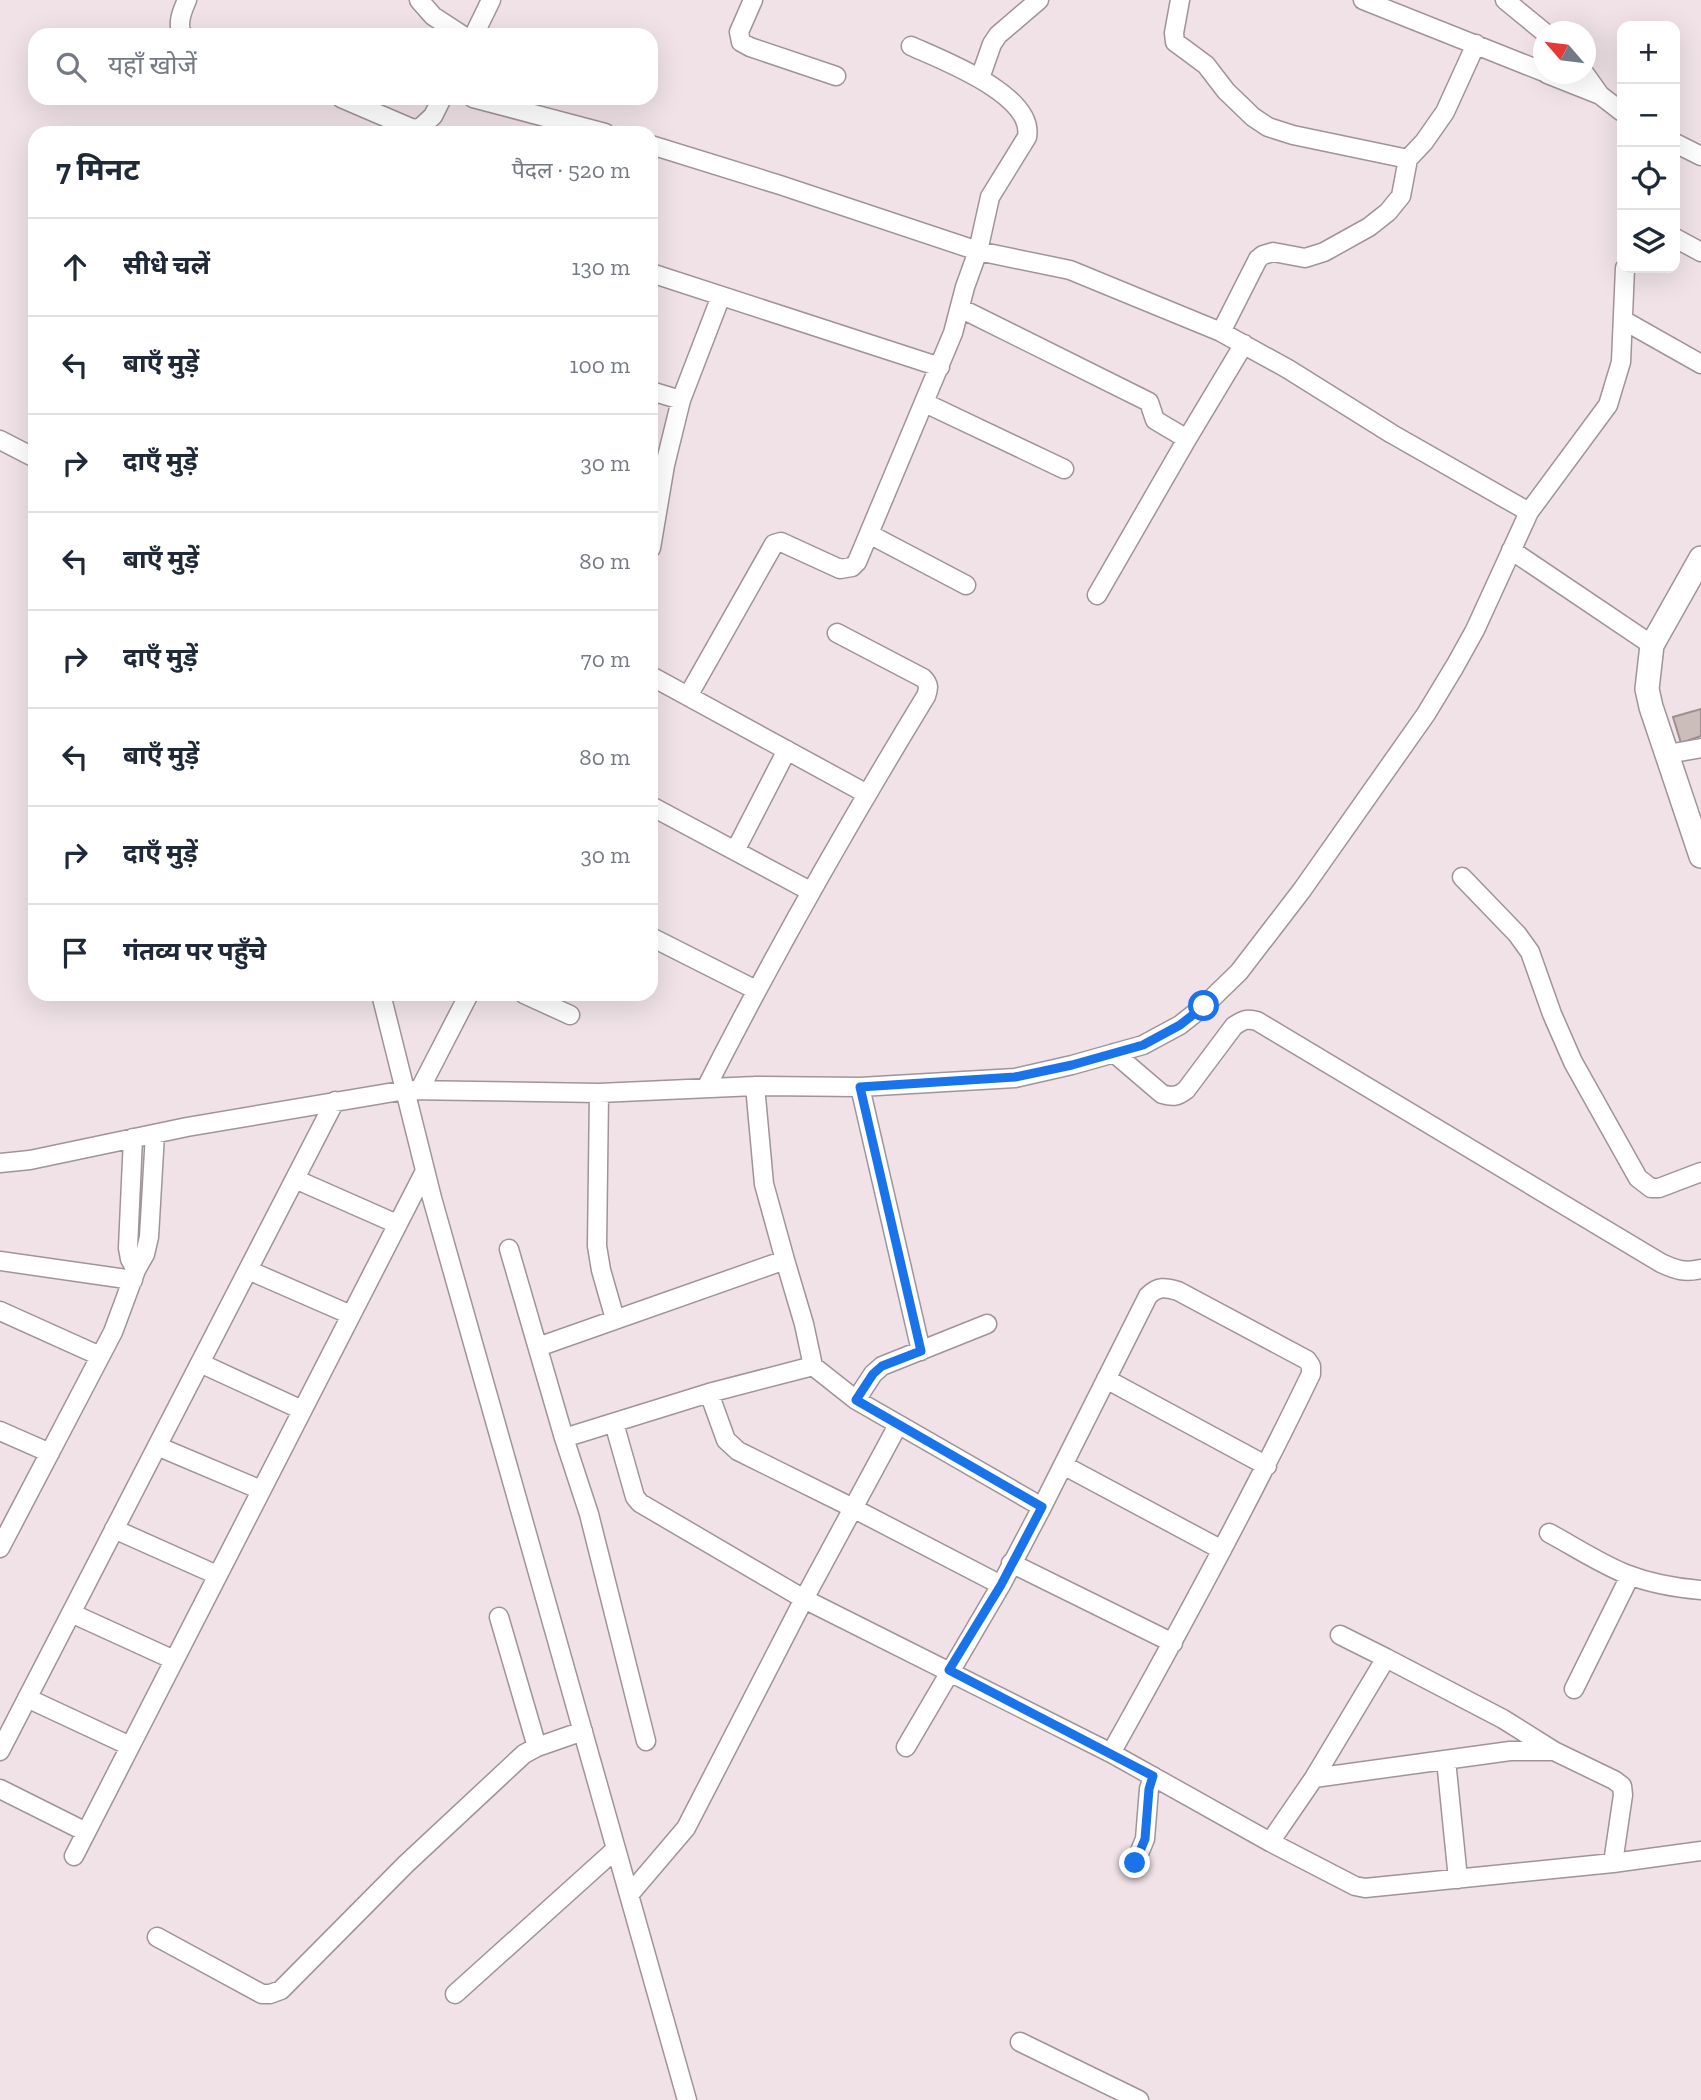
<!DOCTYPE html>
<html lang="hi">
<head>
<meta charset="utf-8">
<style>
  :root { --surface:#fff; --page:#f6f6f7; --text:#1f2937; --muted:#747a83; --line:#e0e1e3 }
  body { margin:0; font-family:"Zilla Slab","Noto Sans Devanagari",serif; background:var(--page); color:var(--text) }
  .controls { position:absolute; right:21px; top:21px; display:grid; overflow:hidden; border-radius:14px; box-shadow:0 7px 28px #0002 }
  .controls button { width:63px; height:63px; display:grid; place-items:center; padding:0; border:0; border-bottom:2px solid var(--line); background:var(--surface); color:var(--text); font:35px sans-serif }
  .compass { position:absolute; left:1533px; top:21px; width:63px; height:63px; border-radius:50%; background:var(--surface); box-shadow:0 7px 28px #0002; rotate:298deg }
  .stop { position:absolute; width:21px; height:21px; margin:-16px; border:5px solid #1a73e8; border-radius:50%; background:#fff }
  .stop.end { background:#1a73e8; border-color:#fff; box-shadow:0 2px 7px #0008 }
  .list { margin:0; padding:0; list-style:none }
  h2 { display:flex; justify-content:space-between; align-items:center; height:91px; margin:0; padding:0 28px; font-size:30px }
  h2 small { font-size:23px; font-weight:400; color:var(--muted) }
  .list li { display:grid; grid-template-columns:46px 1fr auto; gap:21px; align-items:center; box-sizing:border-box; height:98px; padding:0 28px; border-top:2px solid var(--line) }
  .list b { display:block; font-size:26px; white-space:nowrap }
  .list em { font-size:23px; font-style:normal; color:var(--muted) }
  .icon { flex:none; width:38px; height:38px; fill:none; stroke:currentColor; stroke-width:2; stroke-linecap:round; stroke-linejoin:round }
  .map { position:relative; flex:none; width:1701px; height:2100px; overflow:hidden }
  .search { position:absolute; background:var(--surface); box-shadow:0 7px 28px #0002; left:28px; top:28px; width:630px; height:77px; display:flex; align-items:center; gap:18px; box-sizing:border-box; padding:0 24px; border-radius:21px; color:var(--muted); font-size:26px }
  .panel { position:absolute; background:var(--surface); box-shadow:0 7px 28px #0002; left:28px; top:126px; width:630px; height:875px; border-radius:21px }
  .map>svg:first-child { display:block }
  .building { fill:#cabdba; stroke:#9c8f8d; stroke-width:2 }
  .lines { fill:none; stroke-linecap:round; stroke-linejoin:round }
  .minor-casing { stroke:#a09498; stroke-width:21 }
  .major-casing { stroke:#a09498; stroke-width:26 }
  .minor { stroke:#fff; stroke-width:18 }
  .major { stroke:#fff; stroke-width:23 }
  .route { stroke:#1a73e8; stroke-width:9 }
</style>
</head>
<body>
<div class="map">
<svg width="1701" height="2100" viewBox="0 0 1701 2100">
  <rect width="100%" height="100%" fill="#f0e2e7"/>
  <path class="building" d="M1701 709V736L1681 743 1673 717Z"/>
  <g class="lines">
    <g class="minor-casing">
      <path id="minor" d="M419 0 433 16 462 35
        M753 0 739 32 741 42 750 47 836 76
        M1180 0 1174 33 1175 42 1206 65 1226 91 1253 117 1268 127 1293 135 1408 159
        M1363 0 1544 72
        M1505 0 1544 32
        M183 35C176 25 182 11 187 0
        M474 35 491 0
        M1547 74 1600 95
        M1585 74 1600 95 1622 112
        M980 78 992 44 998 35 1039 0
        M341 98 411 128 419 129 433 116 442 98
        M473 98 605 133
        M1675 143 1701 156
        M651 145 780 185 978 251 1070 270 1221 332 1288 369 1392 434 1529 512
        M1675 238 1701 252
        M651 273 940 367
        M960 308 1149 402 1155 420 1187 439
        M1623 320 1701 364
        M1221 332 1258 259 1263 255 1273 252 1305 258 1324 252 1369 227 1388 212 1401 196 1408 159 1424 142 1445 112 1476 44
        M651 391 681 400
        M925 403 1064 469
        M0 440 35 458
        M869 534 966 585
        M651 548 665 465 681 400 721 296
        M1511 550 1652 645
        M1097 595 1187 439 1244 344
        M651 676 867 794
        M688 696 774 544 781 542 840 569 852 567 857 562 953 333 965 287 978 251 990 197 1027 137C1035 95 942 60 911 46
        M1668 754 1701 748
        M651 806 810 891
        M735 851 787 750
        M1462 877 1517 934 1530 952 1552 1014 1573 1062 1638 1178 1651 1188H1659L1701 1172
        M651 937 756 990
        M381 994 432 1198 687 2100
        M524 994 570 1015
        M1114 1053 1162 1094C1172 1097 1177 1097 1186 1090L1234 1026C1243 1020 1247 1018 1257 1021L1661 1263C1676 1270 1685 1273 1701 1269
        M755 1086 764 1184 785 1260
        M860 1087 921 1351
        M706 1088C774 954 848 824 926 696 929 688 929 684 923 678L837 633
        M420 1089 469 994
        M599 1093 597 1246 601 1270 615 1319
        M133 1138 128 1248 130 1259 136 1270
        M0 1163 30 1160 187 1127 406 1090 599 1093 755 1086 860 1087 1015 1078 1072 1065 1143 1045 1180 1025 1204 1006 1239 972 1302 890 1426 714 1455 666 1475 630 1529 512 1608 405 1621 362 1625 268
        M295 1179 397 1224
        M509 1249 564 1438 589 1514 646 1741
        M0 1261 133 1280
        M248 1270 351 1315
        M0 1311 100 1356
        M538 1347 785 1260 804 1324 813 1366 856 1400 1042 1507 1001 1585 906 1747
        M200 1363 302 1410
        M1106 1379 1267 1466
        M709 1393 726 1440 738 1451 843 1503 1001 1585
        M856 1400 873 1374 882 1366 987 1324
        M614 1423 635 1497 640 1503 804 1599 686 1828 629 1895
        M898 1425 804 1599 1111 1753 1270 1842 1355 1886 1365 1888 1613 1863 1701 1851
        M0 1431 50 1453
        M564 1438 709 1393 813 1366
        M157 1446 261 1490
        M1063 1465 1222 1550
        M1042 1507 1148 1296C1158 1286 1165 1287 1178 1291L1307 1360 1311 1366V1374C1249 1503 1181 1628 1111 1753
        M114 1529 217 1575
        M1549 1533C1575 1547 1599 1563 1626 1574 1649 1583 1677 1588 1701 1590
        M0 1548 113 1332 136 1270 145 1254 149 1237 155 1134
        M1011 1563 1173 1643
        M71 1613 174 1660
        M499 1617 537 1747
        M1340 1635 1386 1658
        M1574 1689 1630 1576
        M27 1698 130 1746
        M0 1751 335 1101
        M1446 1760 1458 1879
        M1314 1778 1510 1751H1554L1614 1780 1622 1786 1623 1795 1613 1863
        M0 1789 86 1832
        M1270 1842 1314 1778 1386 1658 1503 1719 1554 1751
        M74 1856 425 1171
        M1135 1863 1145 1839 1149 1789 1153 1776
        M157 1937 262 1994H270L281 1990 406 1864 524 1754 537 1747 583 1731
        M455 1994 616 1849
        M1020 2042 1139 2100"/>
    </g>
    <g class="major-casing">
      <path id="major" d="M1701 558 1652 645 1647 689 1651 707 1701 856"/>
    </g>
    <use href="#minor" class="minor"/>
    <use href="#major" class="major"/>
  </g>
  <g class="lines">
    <path class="route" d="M1135 1863 1145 1839 1149 1789 1153 1776 949 1670 1001 1585 1042 1507 856 1400 873 1374 882 1366 921 1351 860 1087 1015 1077 1072 1065 1143 1045 1180 1025 1204 1006"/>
  </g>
</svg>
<div class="controls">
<button>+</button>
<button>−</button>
<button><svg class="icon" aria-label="locate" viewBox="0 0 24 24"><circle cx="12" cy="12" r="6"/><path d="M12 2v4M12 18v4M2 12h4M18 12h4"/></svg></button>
<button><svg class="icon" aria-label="layers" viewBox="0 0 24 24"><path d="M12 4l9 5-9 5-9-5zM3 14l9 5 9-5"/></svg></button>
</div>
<svg class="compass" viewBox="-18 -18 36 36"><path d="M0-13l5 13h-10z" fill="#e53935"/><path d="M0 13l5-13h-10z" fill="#747a83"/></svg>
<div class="stop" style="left:1204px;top:1006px"></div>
<div class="stop end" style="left:1135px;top:1863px"></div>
<div class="search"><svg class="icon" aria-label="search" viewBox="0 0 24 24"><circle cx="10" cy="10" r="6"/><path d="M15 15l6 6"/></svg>यहाँ खोजें</div>
<section class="panel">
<h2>7 मिनट<small>पैदल · 520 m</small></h2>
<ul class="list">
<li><svg class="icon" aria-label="ahead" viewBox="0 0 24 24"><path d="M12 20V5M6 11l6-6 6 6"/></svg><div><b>सीधे चलें</b></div><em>130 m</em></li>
<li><svg class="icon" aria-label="left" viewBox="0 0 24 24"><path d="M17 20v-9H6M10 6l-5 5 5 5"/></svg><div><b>बाएँ मुड़ें</b></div><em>100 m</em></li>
<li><svg class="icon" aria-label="right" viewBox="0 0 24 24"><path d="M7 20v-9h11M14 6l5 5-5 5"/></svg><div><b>दाएँ मुड़ें</b></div><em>30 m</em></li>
<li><svg class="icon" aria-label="left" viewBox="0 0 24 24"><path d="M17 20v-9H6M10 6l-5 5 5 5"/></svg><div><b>बाएँ मुड़ें</b></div><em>80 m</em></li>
<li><svg class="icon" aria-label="right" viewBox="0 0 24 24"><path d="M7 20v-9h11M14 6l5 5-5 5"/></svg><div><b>दाएँ मुड़ें</b></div><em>70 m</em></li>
<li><svg class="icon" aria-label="left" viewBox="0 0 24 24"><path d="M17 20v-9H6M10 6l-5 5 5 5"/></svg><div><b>बाएँ मुड़ें</b></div><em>80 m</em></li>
<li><svg class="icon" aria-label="right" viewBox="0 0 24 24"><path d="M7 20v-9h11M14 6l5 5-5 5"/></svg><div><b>दाएँ मुड़ें</b></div><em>30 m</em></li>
<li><svg class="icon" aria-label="arrive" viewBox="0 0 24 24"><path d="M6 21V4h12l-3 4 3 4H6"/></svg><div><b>गंतव्य पर पहुँचे</b></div></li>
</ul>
</section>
</div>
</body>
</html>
